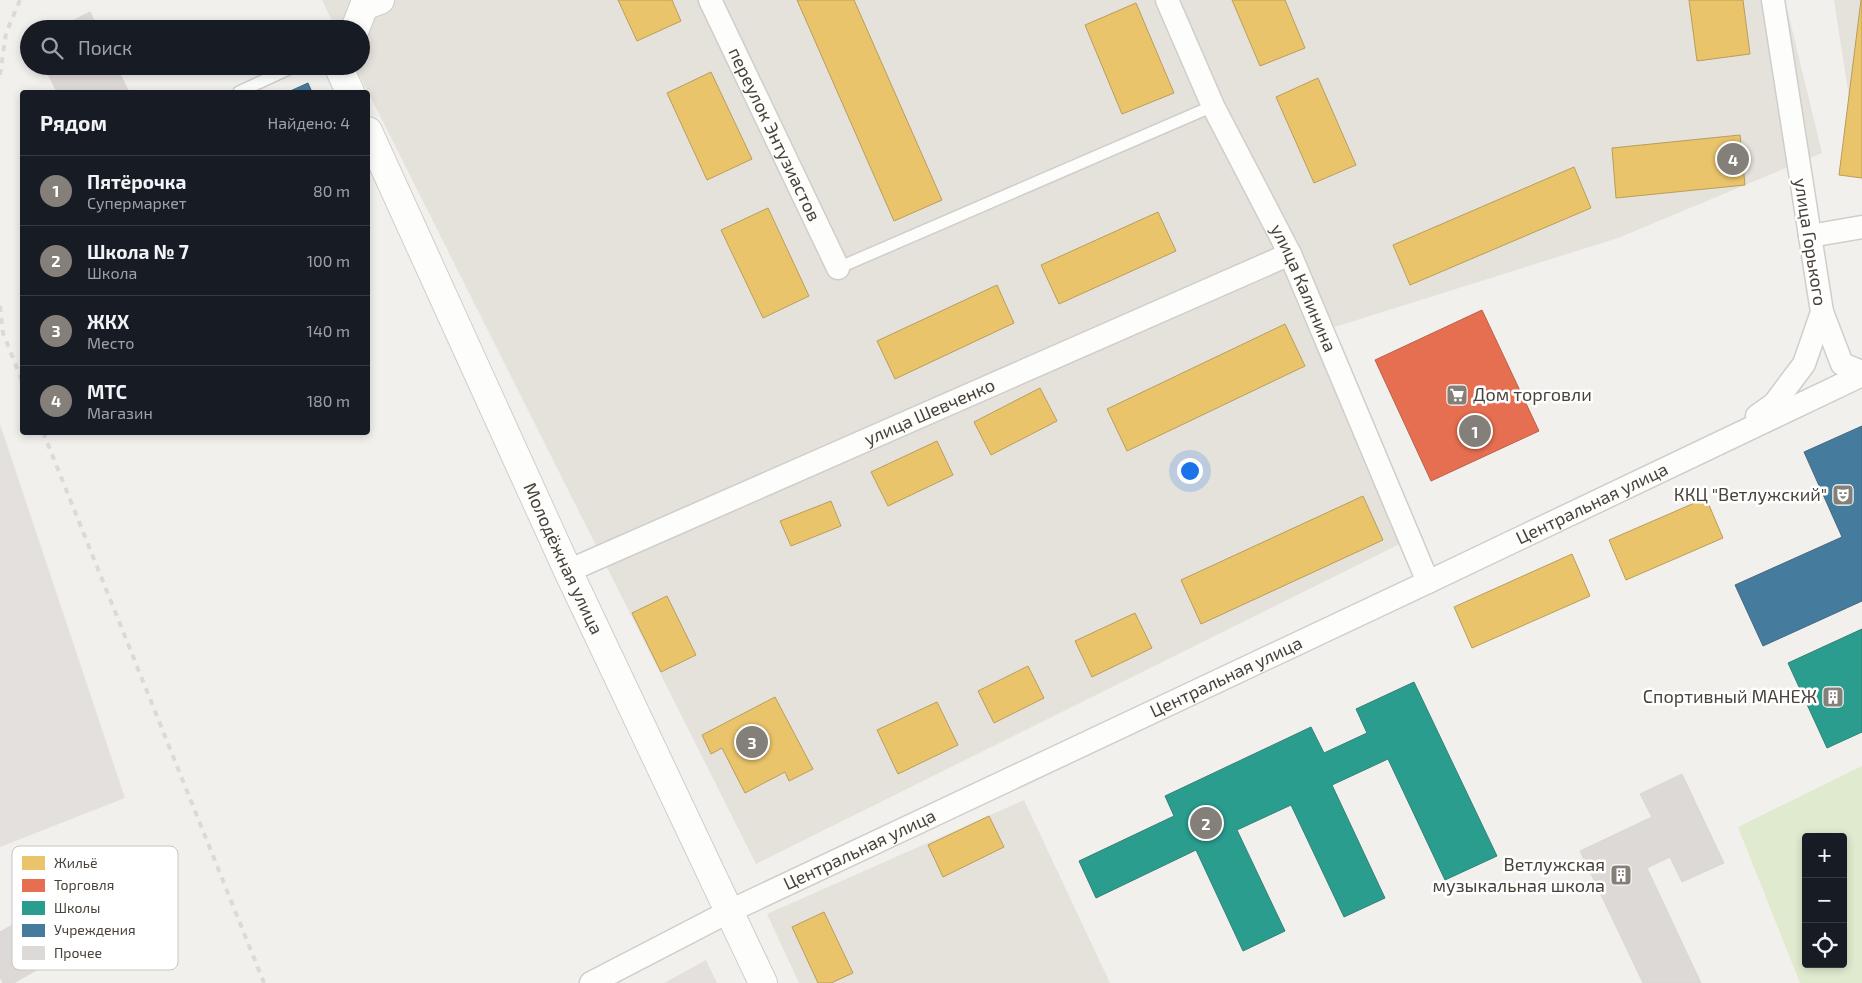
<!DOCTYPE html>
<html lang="ru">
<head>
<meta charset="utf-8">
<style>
  :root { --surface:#171b24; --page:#242831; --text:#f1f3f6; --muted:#9ea1a6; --line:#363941; --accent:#847f78 }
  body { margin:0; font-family:"Exo 2",sans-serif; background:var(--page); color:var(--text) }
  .controls { position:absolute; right:15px; bottom:15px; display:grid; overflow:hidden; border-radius:5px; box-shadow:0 2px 8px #0003 }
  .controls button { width:45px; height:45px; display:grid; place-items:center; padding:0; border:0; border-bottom:1px solid var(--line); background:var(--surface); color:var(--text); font:25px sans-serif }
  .you { position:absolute; left:1189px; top:470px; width:18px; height:18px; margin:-12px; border:4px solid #fff; border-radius:50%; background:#1a73e8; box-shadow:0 0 0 8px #1a73e833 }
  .badge { display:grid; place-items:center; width:32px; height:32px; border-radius:50%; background:var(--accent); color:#fff; font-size:16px; font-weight:700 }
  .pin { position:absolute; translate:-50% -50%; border:2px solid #fff; box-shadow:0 1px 5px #0006 }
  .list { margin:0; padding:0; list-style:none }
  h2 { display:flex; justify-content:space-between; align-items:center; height:65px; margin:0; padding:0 20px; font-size:21px }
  h2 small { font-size:16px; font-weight:400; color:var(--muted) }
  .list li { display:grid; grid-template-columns:32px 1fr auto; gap:15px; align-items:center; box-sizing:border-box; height:70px; padding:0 20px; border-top:1px solid var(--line) }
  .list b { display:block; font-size:19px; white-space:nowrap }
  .list p { margin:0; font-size:16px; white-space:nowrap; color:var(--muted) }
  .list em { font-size:16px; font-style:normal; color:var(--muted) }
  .icon { flex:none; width:28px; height:28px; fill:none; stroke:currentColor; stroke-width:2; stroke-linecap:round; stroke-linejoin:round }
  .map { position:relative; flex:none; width:1862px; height:983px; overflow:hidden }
  .search { position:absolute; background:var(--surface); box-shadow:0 2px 8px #0003; left:20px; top:20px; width:350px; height:55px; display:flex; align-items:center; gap:12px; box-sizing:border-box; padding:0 18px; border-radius:28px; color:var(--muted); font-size:19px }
  .panel { position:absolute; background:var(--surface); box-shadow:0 2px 8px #0003; left:20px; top:90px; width:350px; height:345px; border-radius:5px }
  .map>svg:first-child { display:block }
  .residential { fill:#e5e2db }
  .industrial { fill:#e4e0dd }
  .green { fill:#dfeacf; fill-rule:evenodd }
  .homes { fill:#e9c46a; stroke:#b99d5b }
  .shops { fill:#e76f51; stroke:#b7624a }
  .schools { fill:#2a9d8f; stroke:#338275 }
  .public { fill:#457b9d; stroke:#466a7f }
  .building { fill:#dcd9d6; stroke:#dad7d3 }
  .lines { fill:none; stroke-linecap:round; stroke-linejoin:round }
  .service-casing { stroke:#d0cecb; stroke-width:14 }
  .minor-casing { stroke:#d0cecb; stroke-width:25 }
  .tertiary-casing { stroke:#d0cecb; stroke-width:30 }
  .service { stroke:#fdfdfc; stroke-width:11 }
  .minor { stroke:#fdfdfc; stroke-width:22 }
  .tertiary { stroke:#fdfdfc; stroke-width:28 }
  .rail { stroke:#dadad9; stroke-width:4; stroke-dasharray:6 6; stroke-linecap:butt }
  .labels { text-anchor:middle; stroke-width:5; stroke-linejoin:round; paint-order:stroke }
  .street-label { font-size:18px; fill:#484239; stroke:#fff }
  .poi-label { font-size:18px; fill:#484239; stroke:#fff; text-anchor:end }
  .key { fill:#fff; stroke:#c8c6c4; stroke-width:1 }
  .key-label { font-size:14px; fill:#484239 }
</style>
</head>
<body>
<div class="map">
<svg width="1862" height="983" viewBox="0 0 1862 983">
  <rect width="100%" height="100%" fill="#f2f0ed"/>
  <path class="residential" d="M322 0H1785L1822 153 1618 238 1322 331 1414 537 756 864 355 66H361V29H336Z
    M1834 0H1862V182Z
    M1024 800 1110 983H799L767 914Z"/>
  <path class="industrial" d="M0 424 125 798 0 847Z
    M706 960 717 983H664Z"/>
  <path class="green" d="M1862 766V983H1800L1738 827ZM1806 837H1843V964H1806Z"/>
  <path class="homes" d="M618 0H672L681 21 637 41Z
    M797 0H854L942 200 894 221Z
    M1232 0H1285L1305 48 1260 66Z
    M1689 0H1743L1750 54 1697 61Z
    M1861 0H1862V178L1839 175Z
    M1136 3 1174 93 1122 114 1085 25Z
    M711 72 752 159 707 180 667 93Z
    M1318 78 1356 165 1314 183 1276 97Z
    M1740 135 1745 185 1616 198 1612 148Z
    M1574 167 1591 208 1410 285 1393 245Z
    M768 208 809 296 763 318 721 230Z
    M1158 212 1176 251 1059 304 1041 265Z
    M997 285 1014 323 895 379 877 341Z
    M1285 324 1305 366 1127 451 1107 409Z
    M1040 388 1057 421 991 455 974 422Z
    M937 441 953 475 888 506 871 472Z
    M1363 496 1383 540 1201 624 1181 580Z
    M1706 498 1723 538 1626 580 1609 540Z
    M831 501 841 526 791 546 780 521Z
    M1572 554 1590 596 1472 648 1454 607Z
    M667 596 696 655 661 672 632 613Z
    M1135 613 1152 648 1092 677 1075 641Z
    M1028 666 1044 698 994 723 978 691Z
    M775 697 813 769 789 781 785 772 745 793 722 748 711 754 702 735Z
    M937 702 958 745 898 774 877 730Z
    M989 816 1004 847 943 877 928 845Z
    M824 912 853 973 831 983H818L792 927Z"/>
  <path class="shops" d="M1482 310 1539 431 1431 481 1375 360Z"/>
  <path class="schools" d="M1862 629V732L1827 748 1788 663Z
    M1414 682 1497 856 1445 880 1388 759 1332 785 1385 898 1344 917 1291 805 1237 830 1285 931 1243 951 1196 850 1096 898 1079 861 1174 816 1165 796 1311 727 1324 753 1367 733 1356 709Z"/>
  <path class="public" d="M308 83 312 92H288Z
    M1862 426V601L1763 646 1735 585 1842 537 1804 452Z"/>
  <path class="building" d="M90 12 98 29H56Z
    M44 66H116L129 92H57Z
    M1682 774 1724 863 1682 882 1670 857 1647 868 1701 983H1643L1580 851 1652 817 1640 794Z
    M66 894 91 938 14 983H3L0 977V932Z"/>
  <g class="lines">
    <g class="service-casing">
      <path id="service" d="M239 92 295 66
        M838 268 1213 106"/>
    </g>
    <g class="minor-casing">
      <g id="minor">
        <path id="s1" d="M710 0 838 268"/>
        <path id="s2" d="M1167 0 1213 106 1290 254 1428 582"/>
        <path d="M1810 236 1862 227"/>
        <path d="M1822 312 1842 364 1862 372"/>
        <path d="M1757 416 1774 404 1804 364 1822 312 1773 0"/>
        <path id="s3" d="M568 571 1290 254"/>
        <path id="s4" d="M591 983 730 911 1428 582 1862 375"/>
      </g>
    </g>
    <g class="tertiary-casing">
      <g id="tertiary">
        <path d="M355 29 364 6 380 0"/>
        <path d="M341 66 340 70 350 92"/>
        <path id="s5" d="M368 131 568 571 763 983"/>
      </g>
    </g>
    <use href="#service" class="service"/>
    <use href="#minor" class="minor"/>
    <use href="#tertiary" class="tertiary"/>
    <path class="rail" d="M0 75 6 33 20 0
      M0 306 3 333 22 381
      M43 432 264 983"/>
  </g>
  <defs>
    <g id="supermarket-square" transform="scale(1.125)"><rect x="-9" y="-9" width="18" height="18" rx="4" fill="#847f78" stroke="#fff"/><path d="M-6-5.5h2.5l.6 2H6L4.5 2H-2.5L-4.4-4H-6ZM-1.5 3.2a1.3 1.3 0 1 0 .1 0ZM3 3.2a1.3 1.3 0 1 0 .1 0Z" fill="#fff"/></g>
    <g id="theatre-square" transform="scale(1.125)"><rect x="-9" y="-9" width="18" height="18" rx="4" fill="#847f78" stroke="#fff"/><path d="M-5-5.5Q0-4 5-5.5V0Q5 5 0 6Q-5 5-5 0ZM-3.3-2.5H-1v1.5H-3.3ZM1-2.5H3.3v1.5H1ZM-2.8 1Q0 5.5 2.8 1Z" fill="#fff"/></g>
    <g id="building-square" transform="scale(1.125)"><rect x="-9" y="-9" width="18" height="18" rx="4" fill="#847f78" stroke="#fff"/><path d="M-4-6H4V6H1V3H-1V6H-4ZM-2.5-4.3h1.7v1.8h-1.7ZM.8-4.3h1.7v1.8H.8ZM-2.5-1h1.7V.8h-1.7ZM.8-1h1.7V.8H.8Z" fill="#fff"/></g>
  </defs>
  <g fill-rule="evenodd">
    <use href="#supermarket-square" x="1457" y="395"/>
    <use href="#theatre-square" x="1843" y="495"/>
    <use href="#building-square" x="1833" y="697"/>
    <use href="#building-square" x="1621" y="875"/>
  </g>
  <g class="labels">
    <g class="street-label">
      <text dy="6" stroke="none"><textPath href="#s1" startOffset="149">переулок Энтузиастов</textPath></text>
      <text transform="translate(1810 242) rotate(81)" y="6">улица Горького</text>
      <text dy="6" stroke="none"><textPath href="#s2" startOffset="319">улица Калинина</textPath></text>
      <text dy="6" stroke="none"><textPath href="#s3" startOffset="395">улица Шевченко</textPath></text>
      <text dy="6" stroke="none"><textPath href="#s4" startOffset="1110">Центральная улица</textPath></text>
      <text dy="6" stroke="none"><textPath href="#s5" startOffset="470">Молодёжная улица</textPath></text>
      <text dy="6" stroke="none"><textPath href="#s4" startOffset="705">Центральная улица</textPath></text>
      <text dy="6" stroke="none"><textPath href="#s4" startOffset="300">Центральная улица</textPath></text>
    </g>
    <g class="poi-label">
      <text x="1473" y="401" text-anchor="start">Дом торговли</text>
      <text x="1827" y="501">ККЦ "Ветлужский"</text>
      <text x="1817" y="703">Спортивный МАНЕЖ</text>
      <text x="1605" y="871">Ветлужская<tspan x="1605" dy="21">музыкальная школа</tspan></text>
    </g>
  </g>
  <rect x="12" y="846" width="166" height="124" rx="8" class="key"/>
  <rect x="22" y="856" width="23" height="14" fill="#e9c46a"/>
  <rect x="22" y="879" width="23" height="13" fill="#e76f51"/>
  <rect x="22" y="901" width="23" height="14" fill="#2a9d8f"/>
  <rect x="22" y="924" width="23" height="13" fill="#457b9d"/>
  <rect x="22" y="946" width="23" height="14" fill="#dcd9d6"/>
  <g class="key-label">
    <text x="54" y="868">Жильё</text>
    <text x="54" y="890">Торговля</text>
    <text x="54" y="913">Школы</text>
    <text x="54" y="935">Учреждения</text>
    <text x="54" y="958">Прочее</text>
  </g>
</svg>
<div class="controls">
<button>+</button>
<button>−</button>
<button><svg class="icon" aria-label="locate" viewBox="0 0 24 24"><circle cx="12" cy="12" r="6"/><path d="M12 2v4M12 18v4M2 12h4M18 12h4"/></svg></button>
</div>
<div class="you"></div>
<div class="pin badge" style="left:1475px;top:431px">1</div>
<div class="pin badge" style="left:1206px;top:823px">2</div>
<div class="pin badge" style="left:752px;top:742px">3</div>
<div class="pin badge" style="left:1733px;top:159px">4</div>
<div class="search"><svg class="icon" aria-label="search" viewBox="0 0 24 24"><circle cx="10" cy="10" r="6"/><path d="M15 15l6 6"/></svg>Поиск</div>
<section class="panel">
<h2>Рядом<small>Найдено: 4</small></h2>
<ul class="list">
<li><span class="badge">1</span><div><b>Пятёрочка</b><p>Супермаркет</p></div><em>80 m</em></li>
<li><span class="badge">2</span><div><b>Школа № 7</b><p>Школа</p></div><em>100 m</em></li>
<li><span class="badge">3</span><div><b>ЖКХ</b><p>Место</p></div><em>140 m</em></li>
<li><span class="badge">4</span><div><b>МТС</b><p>Магазин</p></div><em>180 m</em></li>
</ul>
</section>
</div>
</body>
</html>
